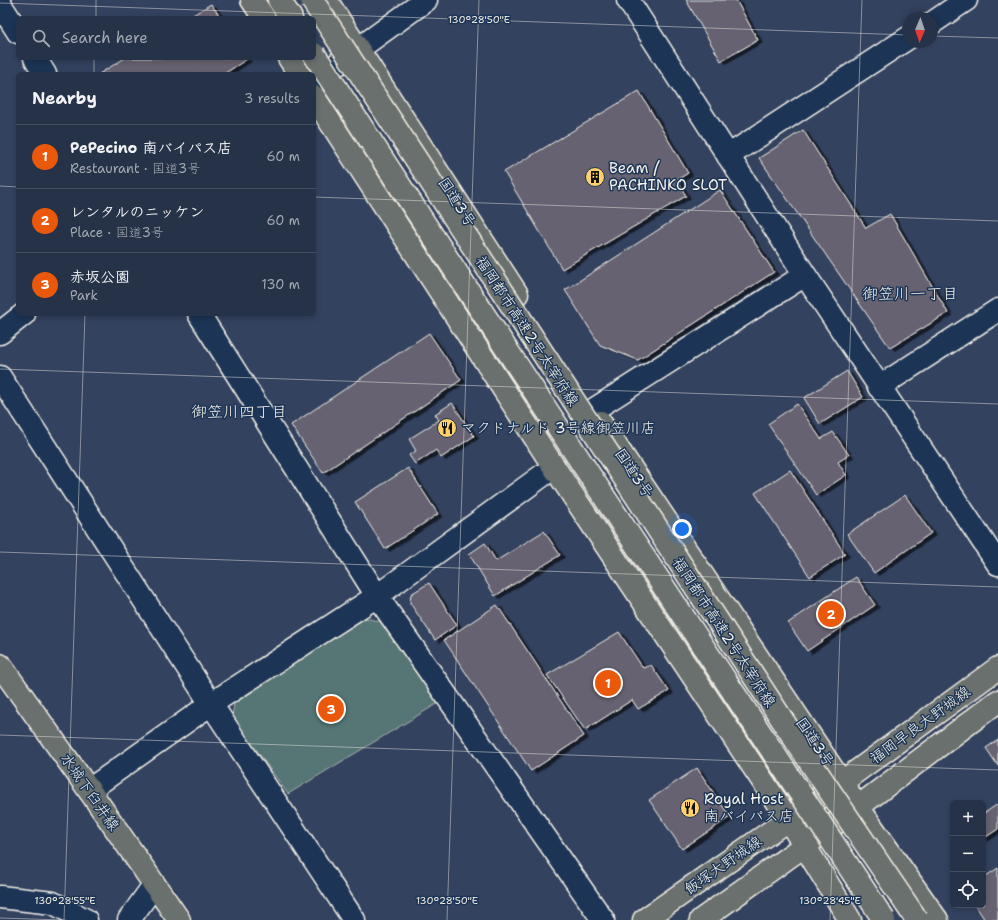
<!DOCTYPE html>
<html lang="en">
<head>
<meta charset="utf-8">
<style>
  :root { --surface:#263247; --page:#323e52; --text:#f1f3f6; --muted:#a4aab4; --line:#424d60; --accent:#ea580c }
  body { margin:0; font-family:"Shantell Sans","Klee One",sans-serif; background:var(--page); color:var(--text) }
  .controls { position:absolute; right:12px; bottom:12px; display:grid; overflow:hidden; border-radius:6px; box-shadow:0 2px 6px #0003 }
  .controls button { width:36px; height:36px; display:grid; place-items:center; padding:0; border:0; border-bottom:1px solid var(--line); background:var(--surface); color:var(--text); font:20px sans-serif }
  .compass { position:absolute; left:902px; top:12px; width:36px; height:36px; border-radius:50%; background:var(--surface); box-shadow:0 2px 6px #0003; rotate:182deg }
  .you { position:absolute; left:682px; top:529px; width:14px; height:14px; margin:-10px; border:3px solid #fff; border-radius:50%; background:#1a73e8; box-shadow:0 0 0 6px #1a73e833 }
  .badge { display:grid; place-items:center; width:26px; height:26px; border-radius:50%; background:var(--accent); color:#fff; font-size:13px; font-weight:700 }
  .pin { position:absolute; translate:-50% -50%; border:2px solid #fff; box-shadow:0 1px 4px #0006 }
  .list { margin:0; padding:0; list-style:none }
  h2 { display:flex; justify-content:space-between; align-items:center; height:52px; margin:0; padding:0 16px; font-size:17px }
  h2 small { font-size:13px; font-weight:400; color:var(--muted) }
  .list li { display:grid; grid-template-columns:26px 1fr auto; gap:12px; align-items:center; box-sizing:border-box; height:64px; padding:0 16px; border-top:1px solid var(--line) }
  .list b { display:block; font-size:15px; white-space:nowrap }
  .list p { margin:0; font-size:13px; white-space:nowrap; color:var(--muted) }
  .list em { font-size:13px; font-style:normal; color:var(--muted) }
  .icon { flex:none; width:22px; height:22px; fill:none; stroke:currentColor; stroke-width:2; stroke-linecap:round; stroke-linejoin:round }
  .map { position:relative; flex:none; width:998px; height:920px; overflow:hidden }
  .search { position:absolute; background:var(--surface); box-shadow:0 2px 6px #0003; left:16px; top:16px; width:300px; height:44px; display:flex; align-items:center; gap:10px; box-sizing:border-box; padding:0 14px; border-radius:6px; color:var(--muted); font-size:15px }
  .panel { position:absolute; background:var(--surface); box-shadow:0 2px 6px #0003; left:16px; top:72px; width:300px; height:244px; border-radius:6px }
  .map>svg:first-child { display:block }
  .green { fill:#577574; stroke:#a6b3ae }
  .building { fill:#666271; stroke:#f4f1e8; filter:url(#shadow) }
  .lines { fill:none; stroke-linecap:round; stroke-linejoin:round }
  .minor-casing { stroke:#f4f1e8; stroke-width:25 }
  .major-casing { stroke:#f4f1e8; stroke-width:25 }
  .highway-casing { stroke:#f4f1e8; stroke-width:25 }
  .minor { stroke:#1d3557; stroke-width:22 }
  .major { stroke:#6b706d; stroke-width:22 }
  .highway { stroke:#6b706d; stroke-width:22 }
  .highway-bridge-casing { stroke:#f4f1e8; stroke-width:25; stroke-linecap:butt }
  .highway-bridge { stroke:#6b706d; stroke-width:22 }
  .ticks { fill:none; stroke:#f4f1e8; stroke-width:1; stroke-opacity:0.45 }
  .labels { text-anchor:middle; stroke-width:3; stroke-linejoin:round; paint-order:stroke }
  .poi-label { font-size:15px; fill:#f4f1e8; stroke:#1d3557; text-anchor:start }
  .street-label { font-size:15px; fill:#f4f1e8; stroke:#1d3557 }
  .neighbourhood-label { font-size:16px; fill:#f4f1e8; stroke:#1d3557 }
  .ticks-label { font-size:10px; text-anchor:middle; fill:#f4f1e8; stroke:#1d3557; stroke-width:3; stroke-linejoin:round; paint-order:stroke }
</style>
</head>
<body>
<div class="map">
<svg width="998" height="920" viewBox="0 0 998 920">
  <defs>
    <filter id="shadow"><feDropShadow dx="4.5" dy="2.5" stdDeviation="0" flood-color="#0009"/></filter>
  </defs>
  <rect width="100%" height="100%" fill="#33425f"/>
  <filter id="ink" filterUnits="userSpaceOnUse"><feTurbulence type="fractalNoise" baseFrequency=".025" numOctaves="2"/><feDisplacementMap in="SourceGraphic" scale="8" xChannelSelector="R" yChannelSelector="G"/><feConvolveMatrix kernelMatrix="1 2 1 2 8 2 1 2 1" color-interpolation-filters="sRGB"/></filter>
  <g filter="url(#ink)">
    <path class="green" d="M366 618 386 623 440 702 288 794 232 716 235 699Z"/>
    <path class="building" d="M686 0H736L758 40 721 61Z
      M211 4 221 18H188Z
      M125 58H246L247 59 224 74H99Z
      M639 91 688 173 677 180 686 196 562 269 504 172Z
      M803 130 866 228 890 214 948 313 890 348 759 158Z
      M720 190 774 272 638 360 600 345 565 290Z
      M429 333 461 380 323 473 291 425Z
      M847 371 863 397 820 424 804 398Z
      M452 403 474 436 441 458 436 450 415 464 409 455 416 451 409 439 439 420 435 414Z
      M797 404 821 439 833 432 849 455 838 462 846 475 816 495 768 424Z
      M408 468 438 514 385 549 355 502Z
      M790 470 845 554 810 577 755 493Z
      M905 495 931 533 874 573 847 534Z
      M544 531 560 555 495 596 469 554 485 543 496 561Z
      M856 577 875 605 807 651 788 623Z
      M429 583 457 625 435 640 410 603 411 594Z
      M497 605 584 736 531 771 444 640Z
      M619 632 643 668 651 665 669 691 638 709 632 700 585 730 547 675Z
      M998 740V766L986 748Z
      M697 768 730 817 682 849 649 800Z
      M998 804V829L983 839V814Z
      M998 868V920H985L975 905H983V878Z"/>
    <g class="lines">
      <g class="minor-casing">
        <path id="minor" d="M628 0 805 275 998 564
          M0 4 18 32
          M932 23 966 0
          M35 58 45 74
          M314 81 426 0
          M728 156 908 38
          M199 314 377 596 603 920
          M0 333 24 314
          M0 377 211 704 354 920
          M879 387 998 310
          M593 410 805 275
          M89 790 211 704 377 596 554 467
          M0 897 53 903 86 920
          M129 920 154 885"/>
      </g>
      <g class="major-casing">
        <path id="major" d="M0 665 89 790 179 920
          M644 920 842 782 998 668
          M701 920 858 807 998 701"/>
      </g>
      <g class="highway-casing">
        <path id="highway" d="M252 0 264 18
          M279 0 291 18
          M326 0 517 294
          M289 58 299 74
          M314 97 554 467 788 819 850 920
          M600 422 858 807 937 920"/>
      </g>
      <use href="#minor" class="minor"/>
      <use href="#major" class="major"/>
      <use href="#highway" class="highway"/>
      <g class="highway-bridge-casing">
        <path id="highway-bridge" d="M312 0 804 753 917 920
          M314 54 509 353 884 920"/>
      </g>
      <use href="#highway-bridge" class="highway-bridge"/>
    </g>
  </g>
  <path class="ticks" d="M0 3 908 35M96 18V0M932 36 998 38M94 74V58M0 186 18 187M314 197 998 221M0 369 998 404M0 552 998 587M0 735 998 770M0 918 63 920M64 920 85 314M447 920 479 0M830 920 862 0"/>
  <defs>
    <g id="building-disc" transform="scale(1)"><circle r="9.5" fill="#ffd166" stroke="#1d3557"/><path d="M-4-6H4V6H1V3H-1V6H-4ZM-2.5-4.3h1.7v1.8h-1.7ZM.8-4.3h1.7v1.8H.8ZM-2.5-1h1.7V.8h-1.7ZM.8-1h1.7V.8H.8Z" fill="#111"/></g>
    <g id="restaurant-disc" transform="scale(1)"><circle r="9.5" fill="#ffd166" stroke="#1d3557"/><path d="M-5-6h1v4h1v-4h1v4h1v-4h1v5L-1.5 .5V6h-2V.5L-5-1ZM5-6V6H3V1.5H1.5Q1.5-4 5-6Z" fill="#111"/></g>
  </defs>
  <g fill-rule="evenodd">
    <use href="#building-disc" x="595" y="177"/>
    <use href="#restaurant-disc" x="447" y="428"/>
    <use href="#restaurant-disc" x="690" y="808"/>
  </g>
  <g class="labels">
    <g class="poi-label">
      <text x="609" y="173">Beam /<tspan x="609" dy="17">PACHINKO SLOT</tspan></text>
      <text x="461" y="433">マクドナルド 3号線御笠川店</text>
      <text x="704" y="804">Royal Host<tspan x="704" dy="17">南バイパス店</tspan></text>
    </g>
    <g class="street-label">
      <text transform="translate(457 202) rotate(57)" y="5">国道3号</text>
      <text transform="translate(527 331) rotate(57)" y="5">福岡都市高速2号太宰府線</text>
      <text transform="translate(634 473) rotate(56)" y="5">国道3号</text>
      <text transform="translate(724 632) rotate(57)" y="5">福岡都市高速2号太宰府線</text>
      <text transform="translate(920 725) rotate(-36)" y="5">福岡早良大野城線</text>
      <text transform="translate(815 742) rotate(56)" y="5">国道3号</text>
      <text transform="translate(90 792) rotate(55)" y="5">水城下臼井線</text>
      <text transform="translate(723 865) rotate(-35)" y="5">飯塚大野城線</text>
    </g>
    <g class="neighbourhood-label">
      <text x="910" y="299">御笠川一丁目</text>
      <text x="239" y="417">御笠川四丁目</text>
    </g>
  </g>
  <g class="ticks-label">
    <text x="479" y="23">130°28'50"E</text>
    <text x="65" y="904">130°28'55"E</text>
    <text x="447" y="904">130°28'50"E</text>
    <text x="830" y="904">130°28'45"E</text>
  </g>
</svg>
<div class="controls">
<button>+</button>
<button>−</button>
<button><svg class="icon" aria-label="locate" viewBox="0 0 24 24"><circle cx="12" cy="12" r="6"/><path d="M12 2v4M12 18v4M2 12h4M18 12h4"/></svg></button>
</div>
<svg class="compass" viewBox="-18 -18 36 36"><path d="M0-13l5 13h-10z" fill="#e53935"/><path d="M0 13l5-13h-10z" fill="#a4aab4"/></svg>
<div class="you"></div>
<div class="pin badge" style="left:608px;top:683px">1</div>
<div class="pin badge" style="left:831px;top:614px">2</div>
<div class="pin badge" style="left:331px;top:709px">3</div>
<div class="search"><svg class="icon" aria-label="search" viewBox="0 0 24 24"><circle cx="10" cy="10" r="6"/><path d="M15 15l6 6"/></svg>Search here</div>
<section class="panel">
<h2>Nearby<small>3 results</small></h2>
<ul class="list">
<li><span class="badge">1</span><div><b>PePecino 南バイパス店</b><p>Restaurant · 国道3号</p></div><em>60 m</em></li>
<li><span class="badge">2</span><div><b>レンタルのニッケン</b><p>Place · 国道3号</p></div><em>60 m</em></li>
<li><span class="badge">3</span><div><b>赤坂公園</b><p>Park</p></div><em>130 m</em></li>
</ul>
</section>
</div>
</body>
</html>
